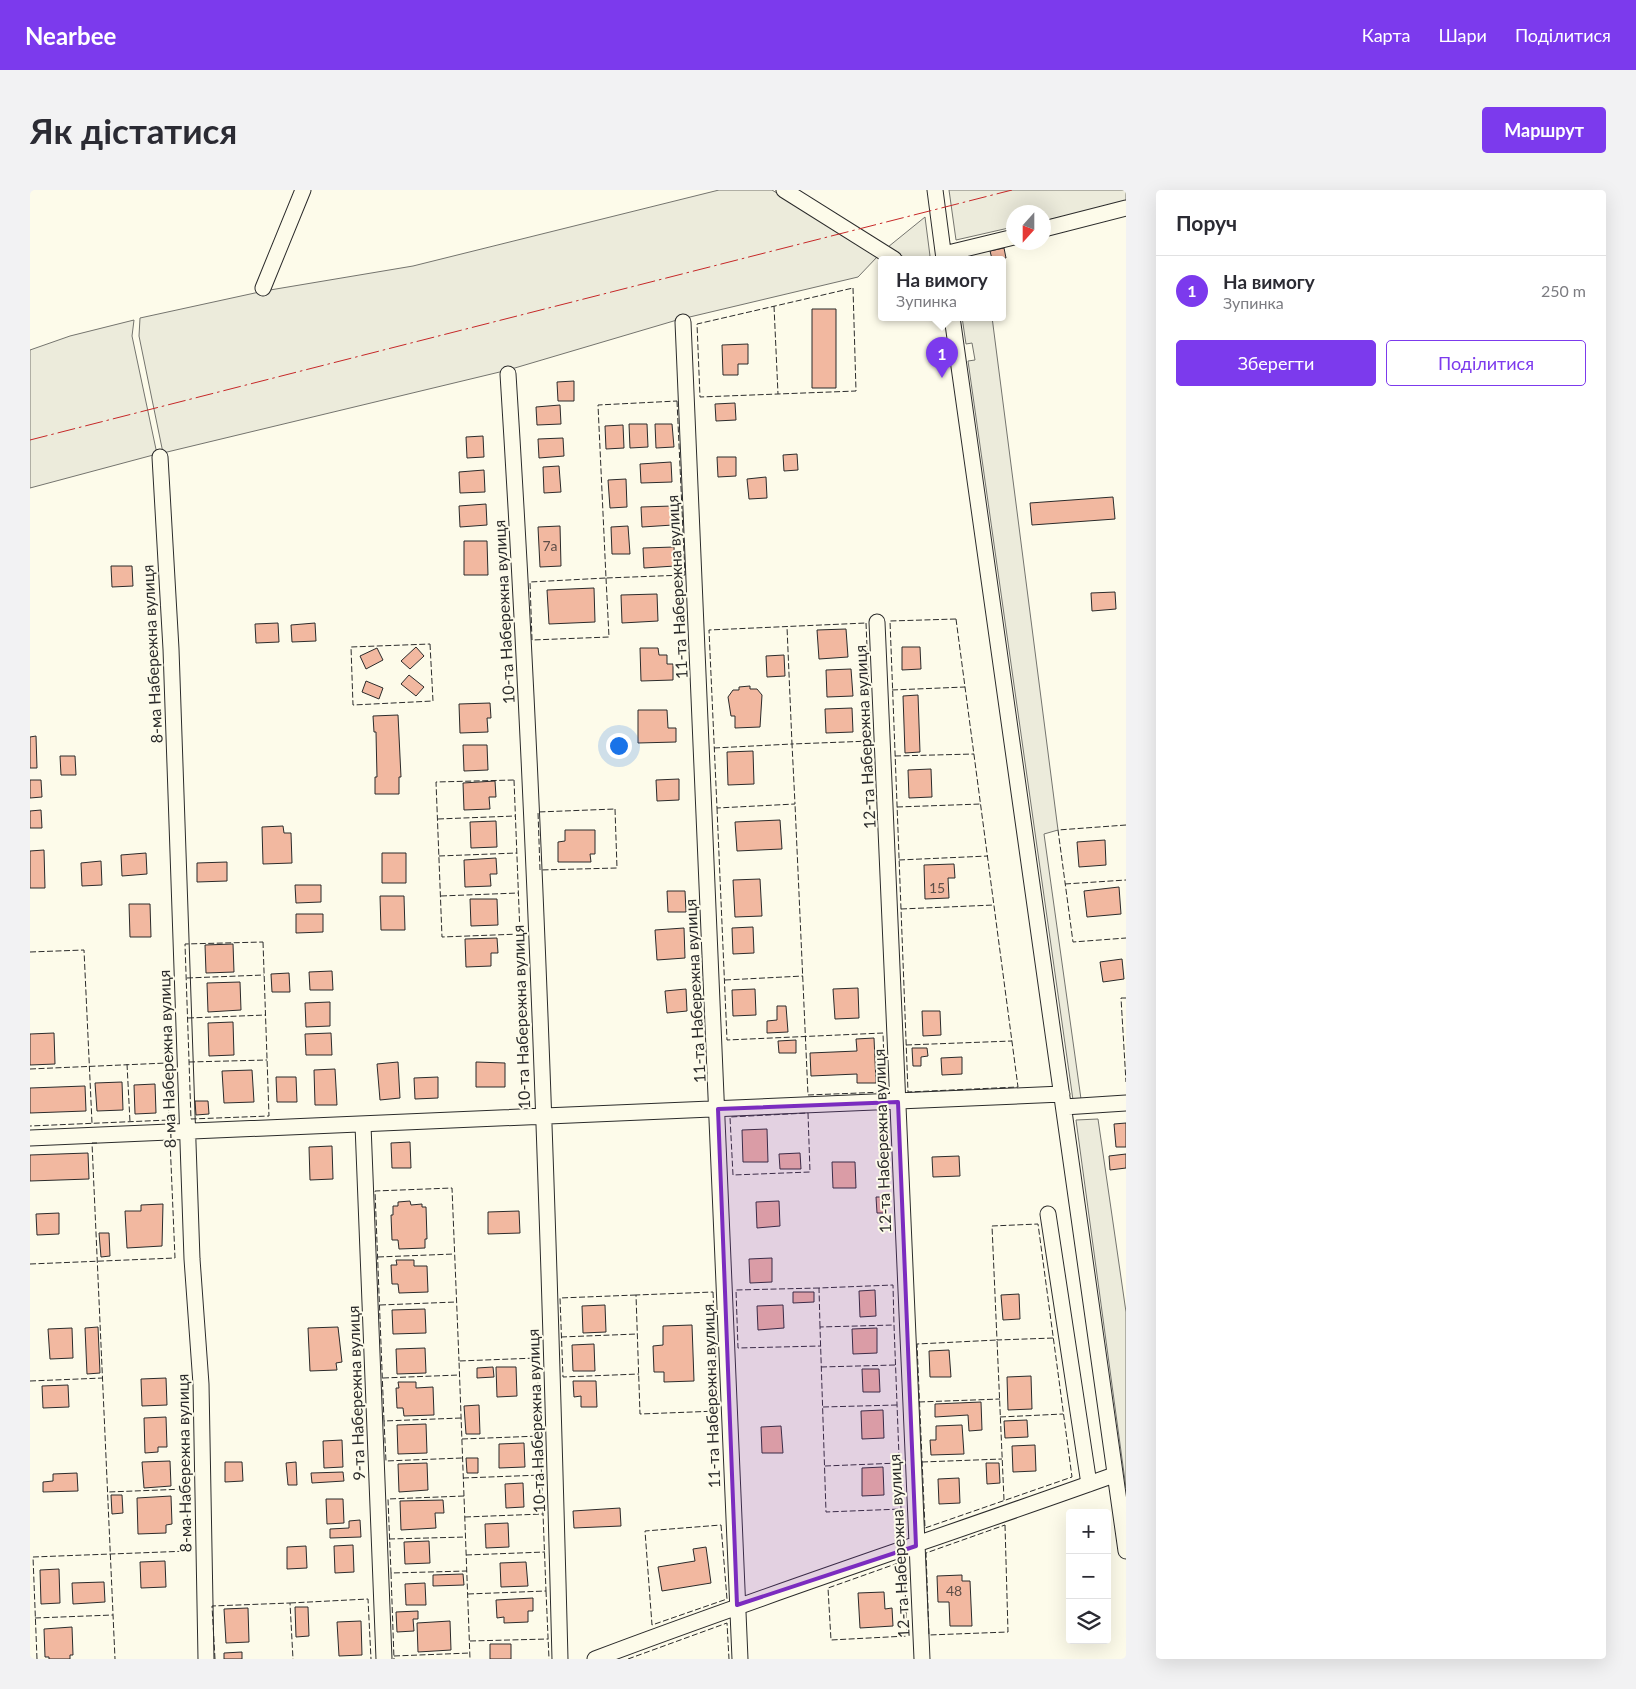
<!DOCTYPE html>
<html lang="uk">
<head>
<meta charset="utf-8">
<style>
  :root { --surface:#fff; --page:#f2f2f3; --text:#2b2b33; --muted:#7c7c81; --line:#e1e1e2; --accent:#7c3aed }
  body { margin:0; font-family:Lato,sans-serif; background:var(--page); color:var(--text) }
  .controls { position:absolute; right:15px; bottom:15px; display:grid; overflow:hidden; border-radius:5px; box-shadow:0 5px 20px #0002 }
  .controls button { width:45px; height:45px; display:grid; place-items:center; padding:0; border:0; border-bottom:1px solid var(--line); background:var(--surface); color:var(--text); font:25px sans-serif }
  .compass { position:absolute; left:976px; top:15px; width:45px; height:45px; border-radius:50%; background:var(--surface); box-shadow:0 5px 20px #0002; rotate:201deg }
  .you { position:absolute; left:588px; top:555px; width:18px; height:18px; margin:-12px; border:4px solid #fff; border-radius:50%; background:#1a73e8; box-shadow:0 0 0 8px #1a73e833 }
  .badge { display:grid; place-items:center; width:32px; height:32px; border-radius:50%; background:var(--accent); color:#fff; font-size:16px; font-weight:700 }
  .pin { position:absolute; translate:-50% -41px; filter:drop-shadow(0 1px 2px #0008) }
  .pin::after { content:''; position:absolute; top:26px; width:18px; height:15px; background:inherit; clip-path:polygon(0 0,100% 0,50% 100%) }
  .popup { position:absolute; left:848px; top:66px; width:128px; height:65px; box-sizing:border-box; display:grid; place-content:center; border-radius:5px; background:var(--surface); filter:drop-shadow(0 1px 4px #0005); font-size:16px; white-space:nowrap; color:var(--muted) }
  .popup b { font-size:19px; color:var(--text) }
  .popup::after { content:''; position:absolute; left:50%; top:100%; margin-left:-10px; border:10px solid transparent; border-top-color:var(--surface) }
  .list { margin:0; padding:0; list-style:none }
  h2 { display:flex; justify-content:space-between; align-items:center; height:65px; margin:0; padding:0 20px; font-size:21px }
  h2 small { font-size:16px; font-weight:400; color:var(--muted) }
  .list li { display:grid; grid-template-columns:32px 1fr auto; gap:15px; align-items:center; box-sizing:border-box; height:70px; padding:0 20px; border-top:1px solid var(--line) }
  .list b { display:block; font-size:19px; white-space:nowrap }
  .list p { margin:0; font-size:16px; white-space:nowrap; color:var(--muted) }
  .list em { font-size:16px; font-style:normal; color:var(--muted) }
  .actions { display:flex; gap:10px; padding:15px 20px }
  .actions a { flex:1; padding:11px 0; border:1px solid var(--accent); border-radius:5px; text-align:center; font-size:18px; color:var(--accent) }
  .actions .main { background:var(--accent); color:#fff }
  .icon { flex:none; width:28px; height:28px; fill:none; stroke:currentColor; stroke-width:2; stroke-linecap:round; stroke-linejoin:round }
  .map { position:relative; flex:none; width:1096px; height:1469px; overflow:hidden; border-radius:5px }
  header { display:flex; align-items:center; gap:30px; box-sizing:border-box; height:70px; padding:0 25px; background:var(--accent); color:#fff }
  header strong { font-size:24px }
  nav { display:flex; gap:28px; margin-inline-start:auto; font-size:18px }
  .intro { display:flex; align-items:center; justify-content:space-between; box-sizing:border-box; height:120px; padding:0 30px }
  h1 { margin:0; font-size:35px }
  .button { padding:12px 22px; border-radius:5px; background:var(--accent); color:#fff; font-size:18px; font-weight:700 }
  main { display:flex; gap:30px; padding:0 30px }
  aside { flex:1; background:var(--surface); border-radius:5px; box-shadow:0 5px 20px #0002 }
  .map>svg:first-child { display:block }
  .green { fill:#ecebdb; stroke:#74746e }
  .building { fill:#f2b8a0; stroke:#2b2b2b }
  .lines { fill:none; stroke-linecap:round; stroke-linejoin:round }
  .minor-casing { stroke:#2b2b2b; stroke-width:17 }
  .minor { stroke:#fdfbea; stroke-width:15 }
  .fence { stroke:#2b2b2b; stroke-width:1; stroke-dasharray:6 2.5; stroke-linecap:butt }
  .power { stroke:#c62828; stroke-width:1; stroke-dasharray:18 4 2.5 4; stroke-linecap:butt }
  .marked { fill:#7b2cbf; fill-opacity:0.2; stroke:#7b2cbf; stroke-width:4; stroke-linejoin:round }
  .labels { text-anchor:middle; stroke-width:4; stroke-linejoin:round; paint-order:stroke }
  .number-label { font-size:14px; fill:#5d4e48 }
  .street-label { font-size:16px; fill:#2b2b2b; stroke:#fdfbea }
</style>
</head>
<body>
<header>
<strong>Nearbee</strong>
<nav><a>Карта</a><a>Шари</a><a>Поділитися</a></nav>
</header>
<div class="intro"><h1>Як дістатися</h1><a class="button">Маршрут</a></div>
<main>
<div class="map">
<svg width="1096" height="1469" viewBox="0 0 1096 1469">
  <rect width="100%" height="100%" fill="#fdfbea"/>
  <path class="green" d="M689 0H742L848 66 828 87 647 130 478 180 133 263 109 146 110 128 234 101 383 76Z
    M919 0H1096V12L1014 31V22H984L983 37 926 50Z
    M895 27 900 66C884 75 872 67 858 57Z
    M932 127H962L1028 640 1014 644 1051 909 1043 910 938 171 945 170 942 153 936 154Z
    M104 130 102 146 127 264 0 298V160L40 146Z
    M1068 929 1096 1122V1298L1046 930Z"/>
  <path class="building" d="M974 58 976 68 962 69 960 61Z
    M782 119H806V198H782Z
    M718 154V174H708V185H693L692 155Z
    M544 191V211H528L527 192Z
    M705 213 706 230 686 231 685 214Z
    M530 215 531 234 507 235 506 217Z
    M599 234H617L618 257 600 258Z
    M625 234H642L644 257 626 258Z
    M593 235 594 258 576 259 575 236Z
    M453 246 454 267 437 268 436 247Z
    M533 248 534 266 509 268 508 249Z
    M767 264 768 280 754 281 753 265Z
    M687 267H706V286L688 287Z
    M641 272 642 292 611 293 610 274Z
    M529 276 531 302 514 303 513 277Z
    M454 280 455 302 430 303 429 282Z
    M736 287 737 308 719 309 717 289Z
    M596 289 597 317 580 318 578 290Z
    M1083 307 1085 329 1002 335 1000 313Z
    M456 314 457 335 430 337 429 316Z
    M642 316 643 335 612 337 611 317Z
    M530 336 531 376 510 377 508 337Z
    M598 336 600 364H582L581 337Z
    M434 351H457L458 385H434Z
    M644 357 645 376 614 378 613 358Z
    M81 376H102L103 396 82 397Z
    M564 398 565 432 519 434 517 400Z
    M1085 402 1086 419 1062 421 1061 403Z
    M627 404 628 431 592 433 591 405Z
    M248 433 249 452 226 453 225 434Z
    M285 433 286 451 262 452 261 435Z
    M816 439 818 467 789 469 787 440Z
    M386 457 394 466 380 479 371 471Z
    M872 457H890L891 479 872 480Z
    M347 458 353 470 336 479 330 466Z
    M610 458H628L629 465H637V474H643V490L611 491Z
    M754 465 755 486 737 487 736 466Z
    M821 479 823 506 797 507 796 480Z
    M379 485 394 497 386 506 371 494Z
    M336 491 353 498 349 509 332 502Z
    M720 496V499H727L732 505 730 537 705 538V526H701L698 507 703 500H709V497Z
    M888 505 890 562 875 563 873 506Z
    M460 513 461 528H457L458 542 430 543 429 514Z
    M822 518 823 542 796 543 795 519Z
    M608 520H637L638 538H646V552L608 553Z
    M368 525 371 587H369V604H345V587H347L346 542H344L343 526Z
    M6 546 7 578H0V547Z
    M433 555H457L458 580 434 581Z
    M723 561 724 594 698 595 697 562Z
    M30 566H45L46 585H31Z
    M901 579 902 607 879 608 878 580Z
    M649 589V610L627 611 626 590Z
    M0 590H11L12 607 0 608Z
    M465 591 466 607H459L460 619 434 620 433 593Z
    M11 620 12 638H0V621Z
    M750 630 752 659 707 661 705 632Z
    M466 631 467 657 441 658 440 632Z
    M253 636 254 643H261L262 673 233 674 232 637Z
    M535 640H565V664H560L561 672H528V652L535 651Z
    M1075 650 1076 675 1049 677 1047 652Z
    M14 660 15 698H0V661Z
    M116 663 117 684 92 686 91 665Z
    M352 663H376V693H352Z
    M466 668 467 684H460L461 696 435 697 434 670Z
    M71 671 72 695 52 696 51 673Z
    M197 672V691L167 692V673Z
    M924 674 925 688H918L919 708 895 709 894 675Z
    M730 689 732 726 705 727 703 690Z
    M265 695H291V712L266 713Z
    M1089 697 1091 724 1057 727 1054 701Z
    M637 701H655L656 722H638Z
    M350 706H374L375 740H351Z
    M440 709H467L468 735 441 736Z
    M99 714H120L121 747H100Z
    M266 724H293V742L266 743Z
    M723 737 724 763 703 764 702 738Z
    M654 738 655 768 627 770 625 740Z
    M467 748 468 763H461V776L436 777 435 749Z
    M203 754 204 782 176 783 175 755Z
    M1092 769 1094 789 1073 792 1070 772Z
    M302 781 303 800H280L279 782Z
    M259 783 260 802H242L241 784Z
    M210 792 211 820 178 822 177 793Z
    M828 798 829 828 805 829 803 799Z
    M656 799 657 821 637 823 635 801Z
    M725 799 726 825 703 826 702 800Z
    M300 812V836L276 837 275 813Z
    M747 816H756L758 842 737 843V831L747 830Z
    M892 821H910L911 845 893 846Z
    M203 832 204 865 179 866 178 833Z
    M24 843 25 874 0 875V844Z
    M301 843 302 865H276L275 844Z
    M844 848 846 893H827V884L781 886 780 863 827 861 826 849Z
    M766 850V863H749L748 851Z
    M882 858H897L898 866 891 867V876H883Z
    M932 867V884L912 885 911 868Z
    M368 872 370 908 350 910 347 874Z
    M446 872 475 873V897H446Z
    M305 879 307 915H285L284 880Z
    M222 880 224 912 194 913 192 881Z
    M246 887H266L267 912H247Z
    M408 887V908L385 909 384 888Z
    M92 892 93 920 67 921 65 893Z
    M125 894 126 923 105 924 104 895Z
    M55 896 56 921 0 923V898Z
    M165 911H178L179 924 166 925Z
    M1096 933V957H1086L1084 934Z
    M737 939 738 972H713L712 940Z
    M380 952 381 978H362L361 953Z
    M302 956 303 989 280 990 279 957Z
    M58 963 59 989 0 991V965Z
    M770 963 771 979H750L749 964Z
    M1096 964V978L1080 980 1079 966Z
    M929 966 930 986 903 987 902 967Z
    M802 972H825L826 998H803Z
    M846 1007H855V1023H847Z
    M380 1011 381 1015 392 1014V1017H396L397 1049H395V1058L369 1059 368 1050H362L361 1025H363V1016H368V1012Z
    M749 1011 750 1036 727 1038 726 1012Z
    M133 1014 132 1056 97 1058 95 1021H111V1015Z
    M489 1021 490 1043 458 1044V1022Z
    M29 1023V1044L7 1045 6 1024Z
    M69 1043H79L80 1066 71 1067Z
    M742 1068V1092L720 1093 719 1069Z
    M366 1070H384V1076H397L398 1102 369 1103 368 1094H362L361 1075H367Z
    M845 1100 846 1126 830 1127 829 1101Z
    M763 1102H784V1112L763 1113Z
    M989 1104 990 1129 973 1130 971 1105Z
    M575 1115 576 1142 553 1143 552 1116Z
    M753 1115 754 1138 728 1140 727 1116Z
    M395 1119 396 1143 363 1144 362 1120Z
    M662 1135 664 1191 634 1192V1182H624L623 1156 633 1155V1136Z
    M68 1137 70 1183 57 1184 55 1138Z
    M308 1137 312 1172 306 1173 307 1180 280 1181 278 1138Z
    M42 1138 43 1168 20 1169 18 1139Z
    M847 1138V1163L823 1164 822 1139Z
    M564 1154 565 1181H543L542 1155Z
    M395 1158 396 1183 367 1184 366 1159Z
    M919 1160 921 1187H900L899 1161Z
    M463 1177 464 1187 447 1188V1178Z
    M466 1177H486L487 1206 467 1207Z
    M832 1179H849L850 1202H833Z
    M1001 1186 1002 1219 978 1220 977 1187Z
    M136 1188 137 1215 112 1216 111 1189Z
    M543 1191H566L567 1217H551V1206L544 1207Z
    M368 1192H386V1198L403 1197 404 1225 374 1226 373 1218H367L366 1198H369Z
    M38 1195 39 1217 13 1218 12 1196Z
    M951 1212 952 1240 939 1241 938 1225 905 1227V1214Z
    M449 1215 450 1244H436L434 1216Z
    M853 1220 854 1248 832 1249 831 1221Z
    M136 1227 137 1257H128V1262L115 1263 114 1228Z
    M997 1230 998 1247 975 1248 974 1231Z
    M396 1234 397 1263 368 1264 367 1235Z
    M932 1235 934 1264 901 1265 900 1250H906V1236Z
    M751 1236 753 1263H732L731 1237Z
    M312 1250 313 1277 294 1278 293 1251Z
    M494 1253 495 1277 469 1278V1254Z
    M1005 1255 1006 1281 983 1282 982 1256Z
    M436 1268H448V1283H437Z
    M140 1271 141 1296 114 1298 112 1272Z
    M195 1272H212L213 1291 195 1292Z
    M266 1272 267 1295H258L256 1273Z
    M397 1273 398 1300 369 1302 368 1274Z
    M956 1273H969L970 1293 957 1294Z
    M853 1277 854 1305 832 1306V1278Z
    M313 1282 314 1291 282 1293 281 1283Z
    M47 1283 48 1301 13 1302V1292L23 1291V1284Z
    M929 1288 930 1313 909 1314 908 1289Z
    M493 1293 494 1317 476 1318 475 1294Z
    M81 1305H92L93 1323 82 1324Z
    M141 1306 142 1334 136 1335V1343L108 1344 107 1308Z
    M296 1309H313L314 1333 297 1334Z
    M413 1310 414 1323H405L406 1338 371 1340 370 1311Z
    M590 1318 591 1336 544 1338 543 1321Z
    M330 1330 331 1347 300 1348V1339L319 1338V1331Z
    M478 1333 479 1357 456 1358 455 1334Z
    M399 1351 400 1373 375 1374 374 1352Z
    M323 1355 324 1382 305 1383 304 1356Z
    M276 1356 277 1378 257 1379V1357Z
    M676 1357 681 1393 632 1401 628 1377 665 1371 663 1359Z
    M135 1371 136 1397 111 1398 110 1372Z
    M496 1372 498 1396 471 1397 470 1373Z
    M29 1379 30 1413 11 1414 10 1380Z
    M433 1384 434 1395 403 1396V1385Z
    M932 1385V1391H940L942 1436H920L919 1412H908L907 1386Z
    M74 1392 75 1412 43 1414 42 1393Z
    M395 1393 396 1415H376L375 1394Z
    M854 1402 855 1419 862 1418 863 1436 830 1438 828 1403Z
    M503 1408V1421H498V1432L474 1433V1427L467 1428 466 1410Z
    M265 1417H278L279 1446 266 1447Z
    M218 1418 219 1452 196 1453 194 1419Z
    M388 1421V1429H383L384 1441 367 1442 366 1422Z
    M331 1431 332 1465 309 1466 307 1432Z
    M420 1431 421 1460 388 1462 387 1433Z
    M42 1437 43 1465H40V1469H19V1467H15L14 1439Z
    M460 1454H481V1469H460Z
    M212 1462V1469H194V1463Z"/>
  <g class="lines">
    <g class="minor-casing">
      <path id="minor" d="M754 0 864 69
        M905 0 914 69
        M1014 39 1096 18
        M914 64 984 47
        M233 98 273 0
        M922 127 1096 1361
        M653 132 710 1469
        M478 184C505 612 519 1040 530 1469
        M130 267 141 459 162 1069 171 1194 176 1469
        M847 432 892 1469
        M1034 917 1096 913
        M333 935 354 1469
        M0 948 1032 904
        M1018 1024 1059 1294
        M565 1469C736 1404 911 1347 1084 1285"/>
    </g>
    <use href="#minor" class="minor"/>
    <path class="fence" d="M823 98 826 201 670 207 667 134Z
      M744 116 748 204
      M647 211 655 385 576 388 568 215Z
      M576 388 579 447 502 450 500 392Z
      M926 429 988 897 878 902 860 431Z
      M836 433 841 551 762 554 765 614 687 618 679 440Z
      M400 454 403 511 323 515 321 457Z
      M862 500 935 497
      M684 558 762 554 757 437
      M865 566 944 564
      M484 590 490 744 412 747 406 592Z
      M867 617 951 614
      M687 618 697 850 853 843 855 902 778 905 765 614
      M585 619 587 678 510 680 508 622Z
      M408 629 485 626
      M1096 635 1028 640 1043 752 1096 748
      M409 666 487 663
      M869 670 958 666
      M1035 694 1096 690
      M411 706 488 703
      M871 719 964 715
      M233 752 239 926 161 929 155 754Z
      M0 762 54 760 62 933
      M157 788 234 785
      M695 790 773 786
      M1096 808H1091L1096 892
      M158 828 236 825
      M876 855 982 851
      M159 872 237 870
      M97 874 100 932
      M0 879 137 873 139 930 0 936
      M778 923 780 982 703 985 700 927Z
      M67 953H62L85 1469
      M348 1067 424 1064
      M0 1074 145 1068 140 950H137
      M789 1098 706 1100 708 1158 791 1156
      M683 1102 688 1221 610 1224 606 1105Z
      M606 1105 530 1108 533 1187 609 1184
      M350 1115 426 1112
      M864 1135 871 1319 796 1322 790 1137Z
      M790 1137 789 1098 863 1095 864 1135
      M531 1147 607 1144
      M791 1177 865 1175
      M353 1188 429 1185
      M0 1191 73 1188
      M889 1212 970 1209
      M793 1217 867 1215
      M970 1227 1033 1224
      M431 1228 354 1231 356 1271 432 1268
      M354 1231 345 1001 422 998 429 1171
      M432 1249 510 1246
      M892 1272 972 1269
      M795 1276 869 1273
      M433 1288 512 1285
      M434 1306 358 1309 361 1383 437 1381
      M974 1310 967 1150 887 1154 895 1338 1042 1287 1008 1034 962 1036 967 1150 1024 1148
      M435 1327 513 1324
      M691 1335 697 1409 622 1435 615 1341Z
      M975 1335 978 1442 899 1445 896 1363Z
      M359 1349 436 1347
      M436 1365 515 1362
      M874 1371 877 1446 801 1450 798 1398Z
      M361 1383 364 1469
      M516 1401 519 1469
      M438 1404 516 1401 507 1168 429 1171 440 1469
      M260 1413 338 1409 341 1469
      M5 1428 83 1425
      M440 1451 518 1449
      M364 1466 440 1463
      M7 1469 3 1367 159 1361 156 1299 78 1302
      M185 1469 182 1416 260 1413 263 1469
      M598 1469 697 1433 699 1469"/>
    <path class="power" d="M0 250 982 0"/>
  </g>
  <path class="marked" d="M868 912 886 1356 707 1415 688 919Z"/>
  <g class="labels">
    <g class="number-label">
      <text x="520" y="361">7а</text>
      <text x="907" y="703">15</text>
      <text x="924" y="1406">48</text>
    </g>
    <g class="street-label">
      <text transform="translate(647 397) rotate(-93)" y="6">11-та Набережна вулиця</text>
      <text transform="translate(474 422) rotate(-93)" y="6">10-та Набережна вулиця</text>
      <text transform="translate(122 464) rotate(-93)" y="6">8-ма Набережна вулиця</text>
      <text transform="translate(835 547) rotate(-93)" y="6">12-та Набережна вулиця</text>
      <text transform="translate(665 801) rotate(-93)" y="6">11-та Набережна вулиця</text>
      <text transform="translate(491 827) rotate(-92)" y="6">10-та Набережна вулиця</text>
      <text transform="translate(137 869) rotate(-92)" y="6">8-ма Набережна вулиця</text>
      <text transform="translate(852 951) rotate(-92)" y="6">12-та Набережна вулиця</text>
      <text transform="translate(326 1203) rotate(-92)" y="6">9-та Набережна вулиця</text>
      <text transform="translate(681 1206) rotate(-92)" y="6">11-та Набережна вулиця</text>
      <text transform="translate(506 1231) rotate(-92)" y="6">10-та Набережна вулиця</text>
      <text transform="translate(154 1273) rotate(-91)" y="6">8-ма Набережна вулиця</text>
      <text transform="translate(869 1356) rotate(-93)" y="6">12-та Набережна вулиця</text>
    </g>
  </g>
</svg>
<div class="controls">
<button>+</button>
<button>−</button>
<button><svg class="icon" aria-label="layers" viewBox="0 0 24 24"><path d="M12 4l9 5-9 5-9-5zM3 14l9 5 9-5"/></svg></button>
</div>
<svg class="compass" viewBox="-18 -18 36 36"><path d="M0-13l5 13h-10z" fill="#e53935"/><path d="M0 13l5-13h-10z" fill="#7c7c81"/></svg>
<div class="you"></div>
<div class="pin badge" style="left:912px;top:188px">1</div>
<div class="popup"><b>На вимогу</b>Зупинка</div>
</div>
<aside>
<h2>Поруч<small></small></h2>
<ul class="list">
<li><span class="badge">1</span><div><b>На вимогу</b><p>Зупинка</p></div><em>250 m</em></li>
</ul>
<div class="actions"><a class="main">Зберегти</a><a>Поділитися</a></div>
</aside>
</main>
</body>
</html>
